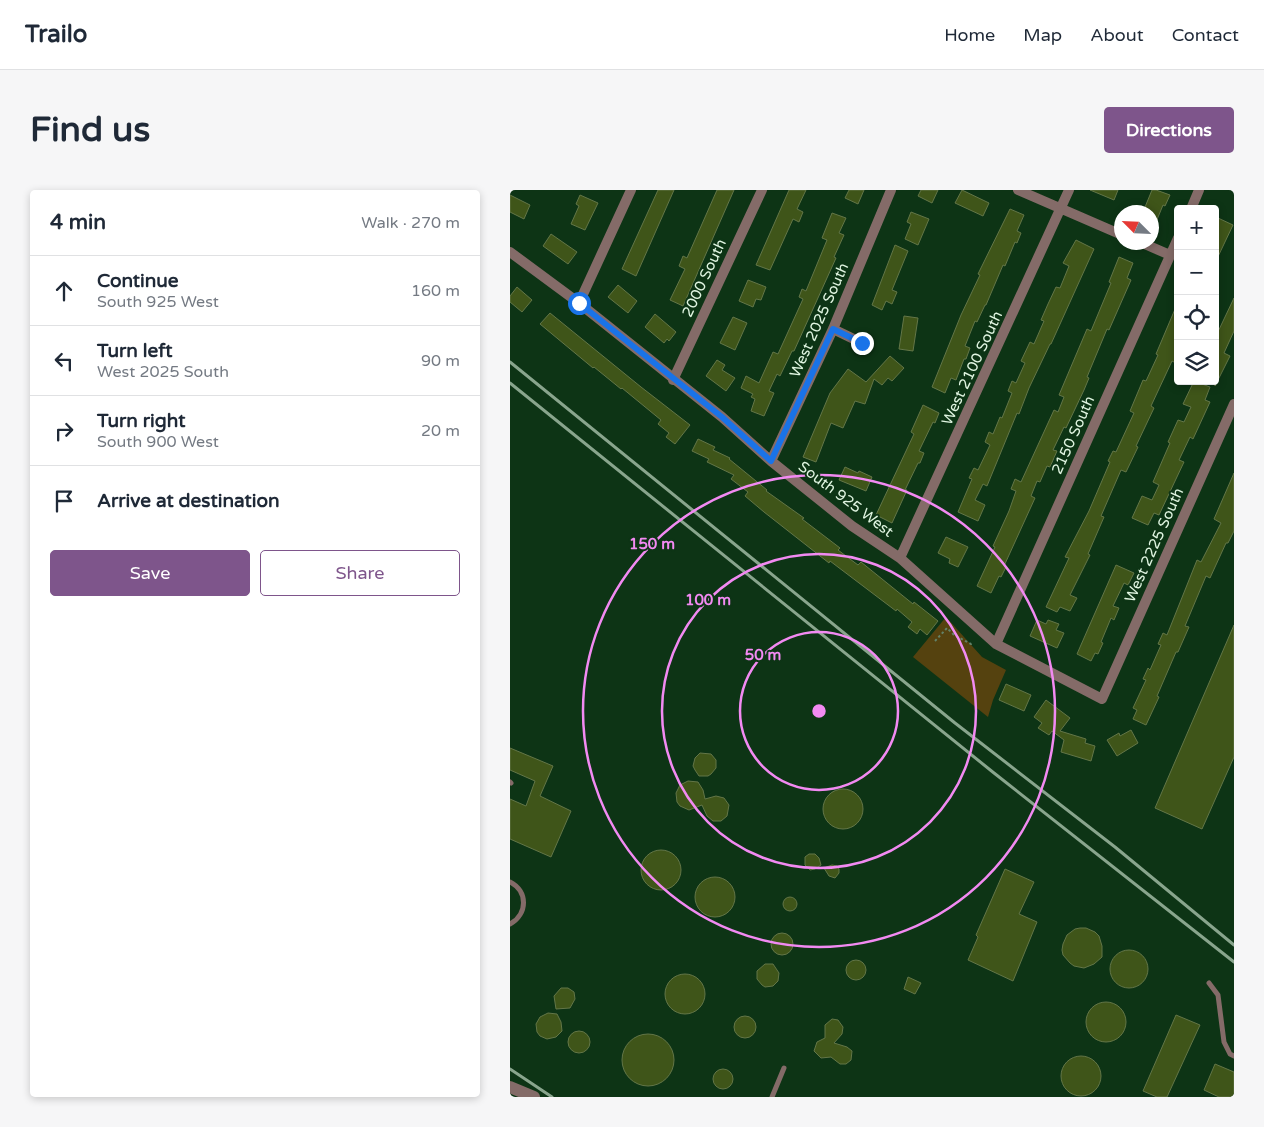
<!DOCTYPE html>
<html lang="en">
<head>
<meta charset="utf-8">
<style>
  :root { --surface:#fff; --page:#f6f6f7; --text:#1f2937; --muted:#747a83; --line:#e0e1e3; --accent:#7e558b }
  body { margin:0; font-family:"Varela Round",sans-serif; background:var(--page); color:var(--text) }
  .controls { position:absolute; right:15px; top:15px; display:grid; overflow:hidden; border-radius:5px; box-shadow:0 2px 8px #0003 }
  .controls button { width:45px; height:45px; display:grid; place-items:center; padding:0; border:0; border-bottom:1px solid var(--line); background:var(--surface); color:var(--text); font:25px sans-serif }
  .compass { position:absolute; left:604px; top:15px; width:45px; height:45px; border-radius:50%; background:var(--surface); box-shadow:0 2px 8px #0003; rotate:294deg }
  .stop { position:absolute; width:15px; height:15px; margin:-11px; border:4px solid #1a73e8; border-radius:50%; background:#fff }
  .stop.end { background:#1a73e8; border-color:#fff; box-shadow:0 1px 5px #0008 }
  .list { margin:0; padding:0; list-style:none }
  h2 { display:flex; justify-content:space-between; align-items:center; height:65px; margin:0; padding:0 20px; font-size:21px }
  h2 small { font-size:16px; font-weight:400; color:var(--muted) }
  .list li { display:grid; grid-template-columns:32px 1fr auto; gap:15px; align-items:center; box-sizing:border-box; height:70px; padding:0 20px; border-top:1px solid var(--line) }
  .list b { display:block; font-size:19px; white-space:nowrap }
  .list p { margin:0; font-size:16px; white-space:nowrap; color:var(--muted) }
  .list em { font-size:16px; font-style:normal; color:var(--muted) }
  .actions { display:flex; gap:10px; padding:15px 20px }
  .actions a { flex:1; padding:11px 0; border:1px solid var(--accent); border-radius:5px; text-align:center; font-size:18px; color:var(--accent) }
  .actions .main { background:var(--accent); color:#fff }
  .icon { flex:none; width:28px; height:28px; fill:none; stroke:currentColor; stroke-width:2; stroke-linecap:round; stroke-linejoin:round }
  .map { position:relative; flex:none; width:724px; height:907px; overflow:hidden; border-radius:5px }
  header { display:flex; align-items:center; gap:30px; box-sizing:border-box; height:70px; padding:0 25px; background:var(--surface); border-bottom:1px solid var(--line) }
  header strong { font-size:24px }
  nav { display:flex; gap:28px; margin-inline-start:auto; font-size:18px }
  .intro { display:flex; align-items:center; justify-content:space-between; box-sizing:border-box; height:120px; padding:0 30px }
  h1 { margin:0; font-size:35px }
  .button { padding:12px 22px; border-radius:5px; background:var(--accent); color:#fff; font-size:18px; font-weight:700 }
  main { display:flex; gap:30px; padding:0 30px }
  aside { flex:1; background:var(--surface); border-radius:5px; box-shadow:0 2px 8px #0003 }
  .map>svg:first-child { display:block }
  .green { fill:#55420f }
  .building { fill:#3f5519; stroke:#637648 }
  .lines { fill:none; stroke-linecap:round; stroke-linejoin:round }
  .path { stroke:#638268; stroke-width:2; stroke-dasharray:2.5 2.5; stroke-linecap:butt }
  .service { stroke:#846b68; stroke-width:5 }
  .minor { stroke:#846b68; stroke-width:10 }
  .tertiary { stroke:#846b68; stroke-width:12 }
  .rail { stroke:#89a58d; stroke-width:3 }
  .route { stroke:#1a73e8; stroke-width:6 }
  .ring { fill:none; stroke:#f28af2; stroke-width:2.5 }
  .labels { text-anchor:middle; stroke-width:4; stroke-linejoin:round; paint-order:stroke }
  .street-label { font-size:15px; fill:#e0f5e1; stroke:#0d3415 }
  .centre { fill:#f28af2; stroke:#0d3415; stroke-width:2.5 }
  .ring-label { font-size:15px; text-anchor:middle; font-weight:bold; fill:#f28af2; stroke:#0d3415; stroke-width:4; stroke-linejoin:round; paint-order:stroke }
</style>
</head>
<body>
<header>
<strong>Trailo</strong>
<nav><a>Home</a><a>Map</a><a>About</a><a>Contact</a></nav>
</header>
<div class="intro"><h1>Find us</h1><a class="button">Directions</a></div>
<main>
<aside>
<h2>4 min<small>Walk · 270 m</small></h2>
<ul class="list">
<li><svg class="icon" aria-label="ahead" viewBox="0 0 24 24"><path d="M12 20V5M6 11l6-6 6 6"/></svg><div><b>Continue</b><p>South 925 West</p></div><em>160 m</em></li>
<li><svg class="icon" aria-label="left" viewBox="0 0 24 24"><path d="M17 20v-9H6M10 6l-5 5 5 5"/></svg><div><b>Turn left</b><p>West 2025 South</p></div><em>90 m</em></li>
<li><svg class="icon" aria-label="right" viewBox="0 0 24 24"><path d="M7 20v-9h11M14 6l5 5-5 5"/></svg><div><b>Turn right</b><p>South 900 West</p></div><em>20 m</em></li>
<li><svg class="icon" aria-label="arrive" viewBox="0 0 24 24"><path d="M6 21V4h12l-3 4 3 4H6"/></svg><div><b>Arrive at destination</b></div></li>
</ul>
<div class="actions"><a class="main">Save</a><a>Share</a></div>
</aside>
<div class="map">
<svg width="724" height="907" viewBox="0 0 724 907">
  <rect width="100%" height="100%" fill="#0d3415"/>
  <path class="green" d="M436 427 472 467 496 480 483 510 478 527 403 467Z"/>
  <path class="building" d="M148 0H164L126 86 112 79Z
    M207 0H224L173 116 160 110 175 79 169 76 173 66 177 68Z
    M279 0H296L287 19 293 22 289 32 283 29 260 80 246 75Z
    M339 0H354L348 14 335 8Z
    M411 0H428L422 13 408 6Z
    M452 0 479 13 473 26 445 13Z
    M580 0H608L604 10Z
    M642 0H646L660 5 655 16 653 15 642 42V22H633Z
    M0 5 20 15 14 29 0 22Z
    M70 5 88 13 75 40 61 34 69 16 66 14Z
    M500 19 514 25 507 41 511 43 507 53 505 52 495 76 493 75 476 115H475L467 132 465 131 455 156 460 158 456 169H454L446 190 441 188 435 203 422 197 451 125 470 85 468 84Z
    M401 22 419 29 408 55 395 49 401 34 397 32Z
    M322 23 336 28 329 43 334 45 324 67 326 68 284 161H282L270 186 267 184 259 201 264 203 254 226 241 221 245 209 241 207 243 204 231 198 236 186 249 193 263 162 268 164 293 109 289 107 292 99 296 101 317 50 312 48Z
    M708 28 723 35 705 73V33Z
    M41 44 67 62 58 74 33 56Z
    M566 50 584 59 541 154H540L519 198 509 224 507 223 477 296 473 294 465 310 475 315 468 331 448 322 462 289 459 288 464 278 468 280 480 255 475 252 479 242 483 244 490 227 492 228 502 203 498 201 502 191 506 193 515 173 511 171 520 152 524 154 534 131 531 130 538 114 546 97 550 98 559 76 553 73Z
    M385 55 398 61 382 100 387 102 382 114 376 111 372 120 362 115Z
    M609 67 623 73 617 88 621 90 599 140 597 139 577 187 579 188 574 200 556 238 554 237 543 260 547 261 540 277 537 276 530 292 527 291 521 306 525 308 494 376 496 377 491 387 489 386 481 403 467 396 485 357 483 356 499 321 506 301 501 299 505 289 511 292 544 220 548 222 554 207 549 205 577 139 581 141 601 93 599 92Z
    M238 90 256 97 251 110 246 109 243 117 229 111Z
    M108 95 127 111 118 123 98 107Z
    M7 97 22 110 12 122 0 112V106Z
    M724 108V141L714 163 720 166 705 196V148Z
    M668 112V174L662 171 641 216 644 218 626 256 628 257 616 282 611 280 591 326 594 327 578 364 580 365 560 405 567 408 560 421 550 417 547 422 536 417 559 368 555 367 579 321 600 272 598 271 603 261 606 262 624 223 620 221 633 190 636 191 648 165 646 164Z
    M40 123 131 197 180 235 165 254 156 247 159 243 148 234 151 230 112 198 111 199 84 177 83 178 30 134Z
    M145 124 166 142 159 151 157 149 154 153 135 137Z
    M394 126 408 128 403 161 389 159Z
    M223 127 237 133 225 160 210 153Z
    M380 166 394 178 382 191 378 188 372 195 364 189 355 214 345 211 333 238 321 233 306 272 293 267 320 203 338 179 356 192Z
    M207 170 215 175 212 180 225 188 216 201 196 186Z
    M684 191 700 197 695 210 700 212 683 249 680 247 669 270 674 272 649 325 644 323 638 335 622 328 632 306 642 310 649 295 643 292 660 253 658 252 668 230 674 232 681 217 673 214Z
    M413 215 429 223 425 233 423 232 409 261 414 263 410 273H408L395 300H397L382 333 366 325 404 244 401 242Z
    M188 249 205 257 203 260 220 268 219 269 257 300 256 301 294 328 292 329 330 358 328 360 348 375 351 372 403 414 404 412 428 431 417 445 410 439 407 444 398 437 402 432 387 419 386 421 320 371 319 373 254 322 235 306 238 302 221 289 224 285 197 272 199 269 182 261Z
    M335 277 348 283 349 281 362 287 356 301 329 290Z
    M724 283V341L718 353H716L700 388 696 386 675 436 679 437 668 462H666L647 506 649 507 636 535 623 529 627 520 623 518 636 490 633 489 638 478 640 480 651 455 648 454 653 443 657 445 687 370 691 372 711 333 704 329Z
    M436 347 458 357 448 377 439 373 440 369 428 363Z
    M606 375 624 383 618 395 614 393 603 416 609 418 604 430 601 428 591 452 593 453 588 464 585 463 581 471 567 464Z
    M527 430 536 434 538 430 549 434 546 440 554 443 547 458 520 446Z
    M724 435V567L692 639 645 618Z
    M496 494 521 505 514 521 489 510Z
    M536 510 560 528 550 541 576 549 575 553 585 556 581 571 551 562 554 550 542 541 539 545 528 538 532 533 524 527Z
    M621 540 628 553 607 566 597 550 609 543 610 546Z
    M0 558 43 576 30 606 61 621 41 667 0 649V609L16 616 25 591 0 580Z
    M190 563 201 564 206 570V578L201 584 198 586H189L185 580 183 576 185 568Z
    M178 591 188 592 193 600 195 609 206 606 214 608 219 615 217 626 211 631H203L197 626 192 615 179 620 170 616 167 612 166 603 170 595Z
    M313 619a20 20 0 1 1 40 0a20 20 0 1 1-40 0Z
    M131 680a20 20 0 1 1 40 0a20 20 0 1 1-40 0Z
    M299 664H305L309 668 311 675 305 679 300 680 295 675V667Z
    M322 675 327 676 329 679V683L325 688 319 686 314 678Z
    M495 679 524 692 509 724 527 732 503 791 458 770 468 747 466 745Z
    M185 707a20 20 0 1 1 40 0a20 20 0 1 1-40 0Z
    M273 714a7 7 0 1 1 14 0a7 7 0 1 1-14 0Z
    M570 738H576L585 742 589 746 592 756V767L584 774 574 778 564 776 560 773 553 765 552 760 553 754 557 745 565 739Z
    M261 754a11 11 0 1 1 22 0a11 11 0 1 1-22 0Z
    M600 779a19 19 0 1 1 38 0a19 19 0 1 1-38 0Z
    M336 780a10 10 0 1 1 20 0a10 10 0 1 1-20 0Z
    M255 774H263L269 783 268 791 263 796 255 797 252 795 247 789V781Z
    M155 804a20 20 0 1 1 40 0a20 20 0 1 1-40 0Z
    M398 787 411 793 405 804 394 799Z
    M51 798H58L64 802 65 809 60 818 46 819 44 806Z
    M576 832a20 20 0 1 1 40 0a20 20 0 1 1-40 0Z
    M38 823 47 824 51 832 52 841 46 847 37 849 30 846 27 842 26 834 30 827Z
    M666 825 690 835 657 907H647L633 901Z
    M224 837a11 11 0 1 1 22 0a11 11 0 1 1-22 0Z
    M322 829 328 830 333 837 332 844 324 853 337 857 342 861 341 870 336 874H330L321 867 311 868 304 861 307 852 315 848V835Z
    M58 852a11 11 0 1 1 22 0a11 11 0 1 1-22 0Z
    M112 870a26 26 0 1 1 52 0a26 26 0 1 1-52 0Z
    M551 886a20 20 0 1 1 40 0a20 20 0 1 1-40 0Z
    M705 874 724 882V907H709L694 900Z
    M203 889a10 10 0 1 1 20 0a10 10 0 1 1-20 0Z"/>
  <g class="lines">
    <path class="path" d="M425 451 437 438 444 445 461 454 463 452"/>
    <path class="service" d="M0 592 1 593
      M0 692C18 701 18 724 0 734
      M699 793 708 805 714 852 720 864 724 866
      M262 907 274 878"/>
    <path class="minor" d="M508 0 612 45
      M681 19 689 0
      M630 52 660 65
      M0 62 69 113 212 227 261 271 342 336 390 368 486 454 592 509 724 214
      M69 113 121 0
      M323 139 352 153
      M163 190 252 0
      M261 271 323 139 381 0
      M390 368 559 0
      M486 454 668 48"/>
    <path class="tertiary" d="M0 897 24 907"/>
    <path class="rail" d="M0 172 445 533 605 657 724 755
      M0 193 484 583 724 772
      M0 879 42 907"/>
  </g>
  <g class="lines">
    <path class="route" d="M69 113 212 227 261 271 323 139 352 153"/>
  </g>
  <g class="ring">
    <circle cx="309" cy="521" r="79"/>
    <circle cx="309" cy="521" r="157"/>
    <circle cx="309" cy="521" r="236"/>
  </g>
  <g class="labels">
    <g class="street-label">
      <text transform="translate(194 88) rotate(-65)" y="5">2000 South</text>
      <text transform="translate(309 130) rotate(-66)" y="5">West 2025 South</text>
      <text transform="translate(462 178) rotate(-65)" y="5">West 2100 South</text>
      <text transform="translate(563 245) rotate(-66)" y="5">2150 South</text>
      <text transform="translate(336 309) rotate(37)" y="5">South 925 West</text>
      <text transform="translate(644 355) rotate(-66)" y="5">West 2225 South</text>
    </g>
  </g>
  <circle cx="309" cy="521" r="8" class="centre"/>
  <g class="ring-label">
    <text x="142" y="359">150 m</text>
    <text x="198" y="415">100 m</text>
    <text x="253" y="470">50 m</text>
  </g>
</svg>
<div class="controls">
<button>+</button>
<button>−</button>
<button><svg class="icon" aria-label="locate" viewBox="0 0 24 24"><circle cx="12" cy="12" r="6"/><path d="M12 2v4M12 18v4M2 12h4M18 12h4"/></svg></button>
<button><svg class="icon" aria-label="layers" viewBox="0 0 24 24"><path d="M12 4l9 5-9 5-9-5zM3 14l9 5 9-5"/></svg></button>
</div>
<svg class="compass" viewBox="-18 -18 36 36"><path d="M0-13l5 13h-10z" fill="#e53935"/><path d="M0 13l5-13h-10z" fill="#747a83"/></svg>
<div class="stop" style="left:69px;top:113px"></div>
<div class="stop end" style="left:352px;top:153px"></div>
</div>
</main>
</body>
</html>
